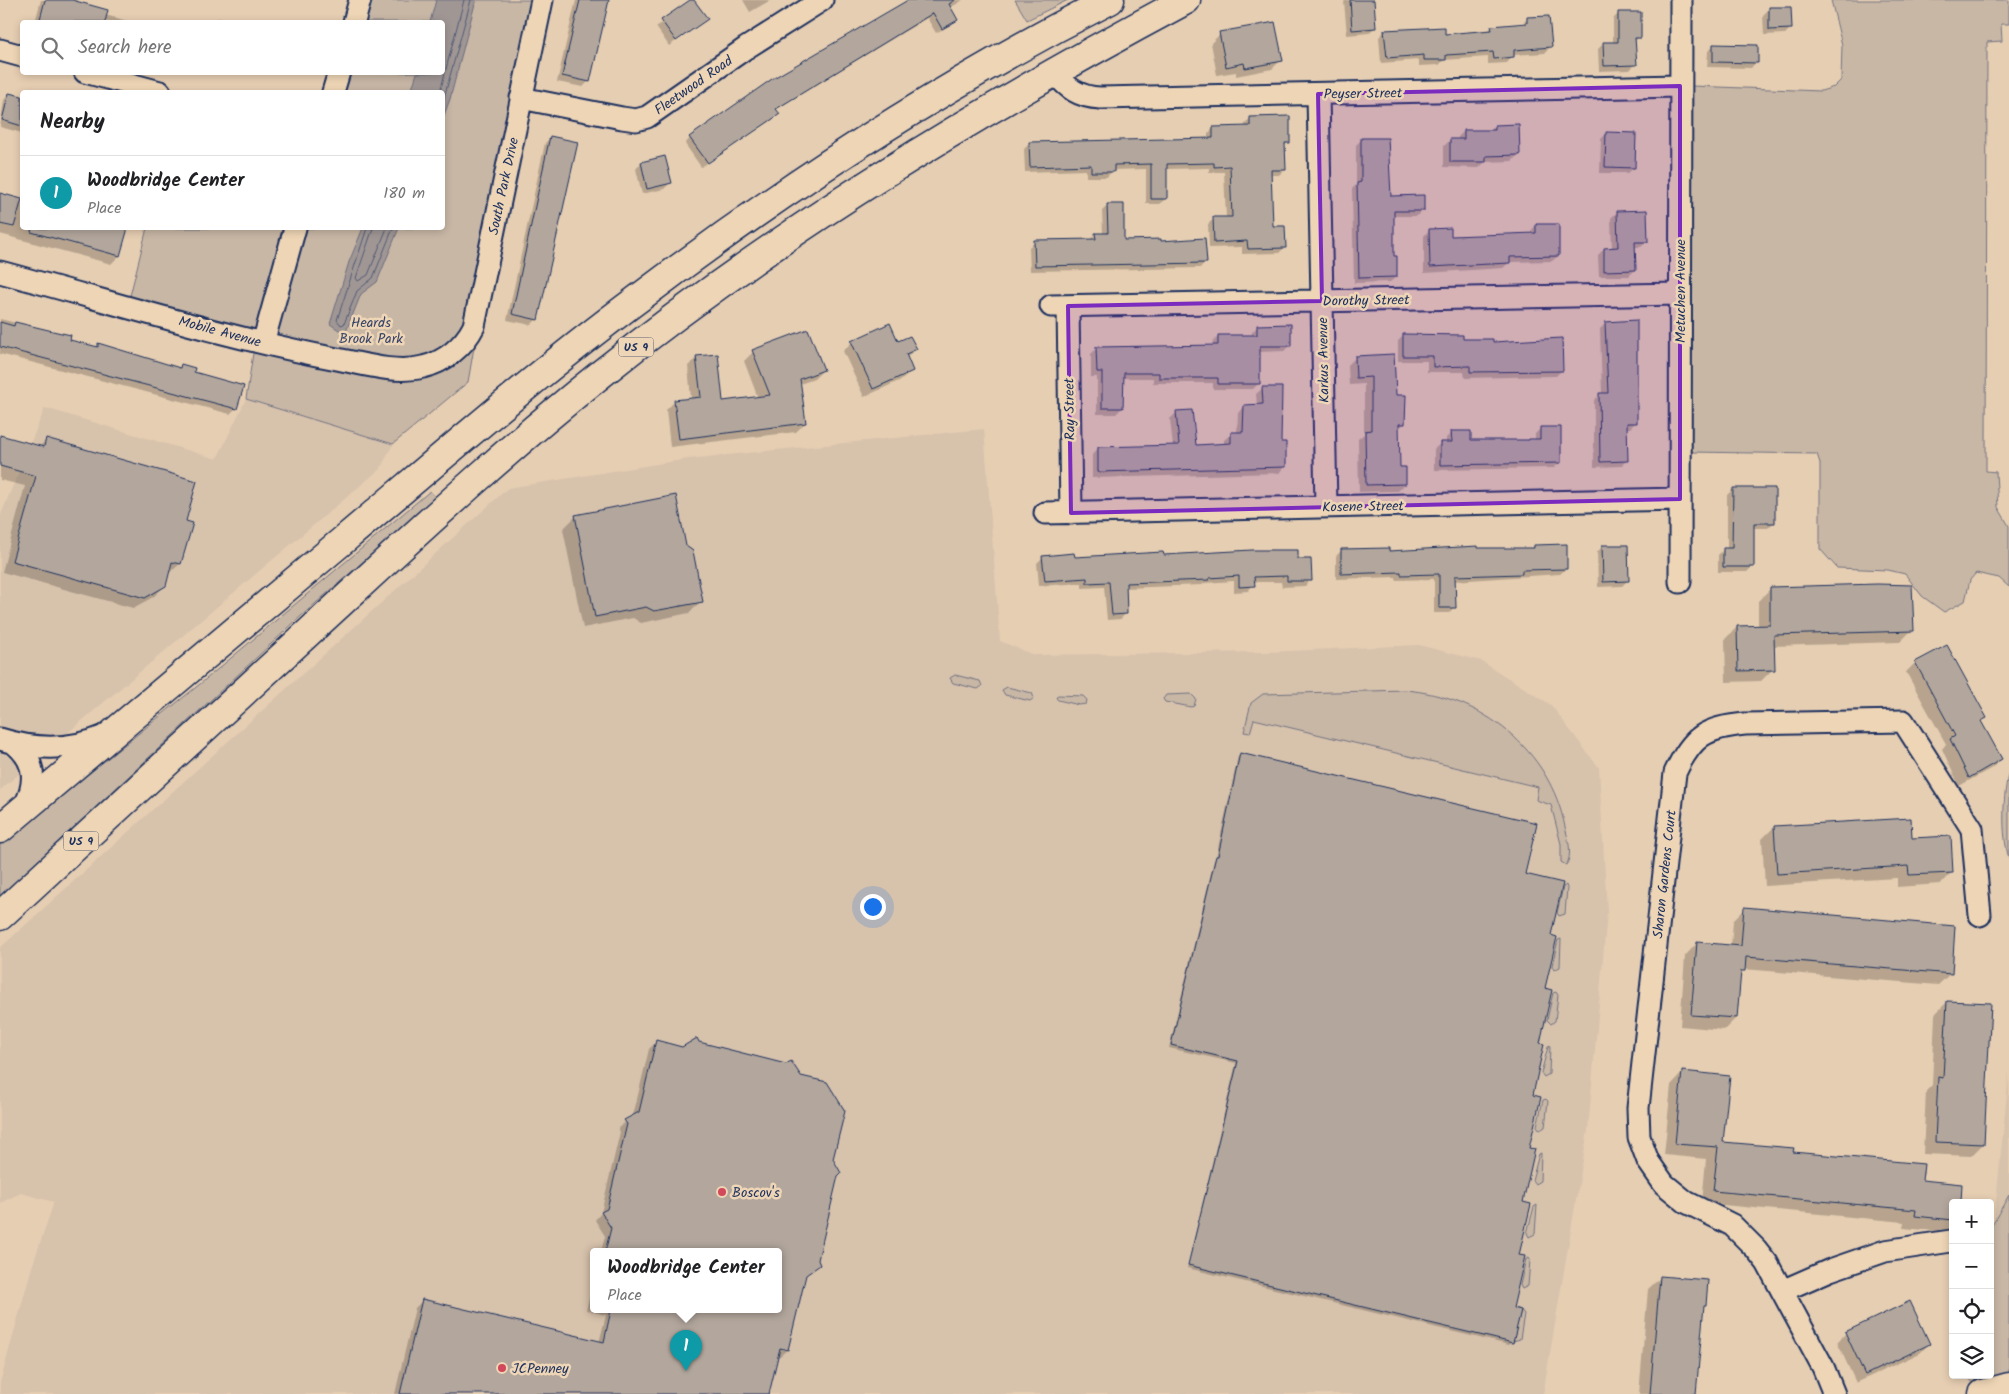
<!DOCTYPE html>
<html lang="en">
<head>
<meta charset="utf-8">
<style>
  :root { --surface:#fff; --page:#f2f2f2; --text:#202124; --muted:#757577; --line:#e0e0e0; --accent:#d93025 }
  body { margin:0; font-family:Kalam,sans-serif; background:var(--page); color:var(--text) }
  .controls { position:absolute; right:15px; bottom:15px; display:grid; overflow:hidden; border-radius:5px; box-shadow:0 2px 8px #0003 }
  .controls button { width:45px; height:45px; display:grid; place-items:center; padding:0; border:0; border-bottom:1px solid var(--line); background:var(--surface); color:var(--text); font:25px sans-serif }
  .you { position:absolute; left:872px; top:906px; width:18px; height:18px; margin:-12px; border:4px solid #fff; border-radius:50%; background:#1a73e8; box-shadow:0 0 0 8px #1a73e833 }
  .badge { display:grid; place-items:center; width:32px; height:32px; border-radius:50%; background:var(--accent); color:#fff; font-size:16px; font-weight:700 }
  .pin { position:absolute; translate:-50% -41px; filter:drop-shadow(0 1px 2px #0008) }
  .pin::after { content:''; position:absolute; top:26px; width:18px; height:15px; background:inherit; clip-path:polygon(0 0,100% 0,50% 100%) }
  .popup { position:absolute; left:590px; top:1248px; width:192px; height:65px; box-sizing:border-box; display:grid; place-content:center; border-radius:5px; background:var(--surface); filter:drop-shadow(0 1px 4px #0005); font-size:16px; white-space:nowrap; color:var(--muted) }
  .popup b { font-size:19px; color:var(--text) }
  .popup::after { content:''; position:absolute; left:50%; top:100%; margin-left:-10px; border:10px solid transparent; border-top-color:var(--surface) }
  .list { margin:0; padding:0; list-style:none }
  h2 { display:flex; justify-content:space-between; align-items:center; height:65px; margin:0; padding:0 20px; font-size:21px }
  h2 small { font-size:16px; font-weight:400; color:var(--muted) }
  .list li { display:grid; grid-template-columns:32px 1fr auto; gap:15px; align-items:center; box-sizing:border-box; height:75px; padding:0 20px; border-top:1px solid var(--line) }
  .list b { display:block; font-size:19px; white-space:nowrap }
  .list p { margin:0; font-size:16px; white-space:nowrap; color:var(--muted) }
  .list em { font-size:16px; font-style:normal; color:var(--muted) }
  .icon { flex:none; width:28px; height:28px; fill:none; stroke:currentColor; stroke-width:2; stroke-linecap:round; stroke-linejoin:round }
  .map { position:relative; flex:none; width:2009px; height:1394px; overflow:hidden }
  .search { position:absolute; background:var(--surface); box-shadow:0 2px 8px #0003; left:20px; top:20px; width:425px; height:55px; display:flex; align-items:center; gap:12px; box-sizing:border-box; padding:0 18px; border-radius:5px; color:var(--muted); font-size:19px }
  .panel { position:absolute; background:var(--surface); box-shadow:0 2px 8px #0003; left:20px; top:90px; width:425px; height:140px; border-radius:5px }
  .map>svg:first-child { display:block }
  .built { fill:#d7c2ac; fill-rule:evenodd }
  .green { fill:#c8b7a5; stroke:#727382 }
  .water { fill:#a09795; stroke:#6b6d7f }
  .shadow { fill:#0003 }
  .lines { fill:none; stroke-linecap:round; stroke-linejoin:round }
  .shore { stroke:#505974; stroke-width:1 }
  .building { fill:#b3a79d; stroke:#1b2f5e }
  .minor-casing { stroke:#1b2f5e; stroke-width:25 }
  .tertiary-casing { stroke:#1b2f5e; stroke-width:31 }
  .trunk-casing { stroke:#1b2f5e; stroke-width:31 }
  .minor { stroke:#eed5b5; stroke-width:21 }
  .tertiary { stroke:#eed5b5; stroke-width:28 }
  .trunk { stroke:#eed5b5; stroke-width:28 }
  .marked { fill:#7b2cbf; fill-opacity:0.2; stroke:#7b2cbf; stroke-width:4; stroke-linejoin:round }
  .poi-dot { fill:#d1495b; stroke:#eed5b5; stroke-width:2 }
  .labels { text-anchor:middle; stroke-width:5; stroke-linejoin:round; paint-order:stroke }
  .shield { fill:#eed5b5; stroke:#5a6178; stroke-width:1 }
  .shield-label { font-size:12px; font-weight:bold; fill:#1b2f5e }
  .street-label { font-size:14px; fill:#1b2f5e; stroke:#eed5b5 }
  .park-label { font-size:14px; fill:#354369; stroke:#eed5b5 }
  .poi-label { font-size:14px; fill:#1b2f5e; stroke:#eed5b5; text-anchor:start }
</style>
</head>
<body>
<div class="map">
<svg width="2009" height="1394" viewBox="0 0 2009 1394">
  <rect width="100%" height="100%" fill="#e6ceb2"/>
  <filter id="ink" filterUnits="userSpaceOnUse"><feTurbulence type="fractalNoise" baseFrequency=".02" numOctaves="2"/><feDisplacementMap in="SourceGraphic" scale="10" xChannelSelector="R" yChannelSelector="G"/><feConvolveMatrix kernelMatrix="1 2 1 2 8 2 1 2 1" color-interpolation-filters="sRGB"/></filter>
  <g filter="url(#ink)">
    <path class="built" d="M246 399 393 444 380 469 0 790V517L45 408 217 459Z
      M984 429 1000 641 1034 655 1268 652 1419 645 1481 661 1551 705 1599 768 1607 912 1588 1130 1543 1394H0V1383L32 1267 54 1202 21 1193 0 1203V948L508 488 688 459ZM594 1252H778V1310H594Z
      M2009 1073V1379L1990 1375V1261Z"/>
    <path class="green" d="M352 0H534L468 382 393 444 246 399 256 334 130 296 147 228H442V92H325L331 73 442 72V22H346Z
      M1015 0H1068L1027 20Z
      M1831 0H2009V24H2001L2002 41 1987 42 1986 471 1996 472 1998 507 2009 526V587L1999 578 1976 573 1970 580 1965 601 1944 612 1922 596 1905 574 1888 570 1837 568 1820 549V463L1817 454 1691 452 1692 86 1821 91 1834 87 1841 80 1842 45Z
      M430 491 436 498 300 617 0 896V845L200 684Z
      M955 675 980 681 982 686 978 689 953 683 950 678Z
      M1007 687 1032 693 1034 698 1030 701 1005 695 1002 690Z
      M1405 690C1482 696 1550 750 1565 827 1568 838 1573 856 1566 865L1561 862V844L1551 805 1536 800 1538 787 1254 719 1250 733 1244 732 1251 703 1263 694Z
      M1191 694 1196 699 1194 706 1191 707 1165 702 1163 699 1166 695Z
      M1058 695 1083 696 1087 700 1086 704 1079 705 1058 700 1056 698Z
      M2009 771V858C2001 834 2003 794 2009 771Z
      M1566 885 1567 888 1565 914 1559 916 1557 913 1563 887Z
      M1561 939 1560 967 1554 970 1552 966 1558 940Z
      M1556 992 1558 995 1555 1021 1551 1024 1547 1020 1553 993Z
      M1550 1046 1549 1074 1544 1077 1541 1073 1548 1047Z
      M1546 1099 1548 1101 1545 1127 1540 1130 1537 1126 1543 1100Z
      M1541 1153 1540 1181 1535 1184 1532 1180 1539 1154Z
      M2009 1195V1379L1978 1387 1965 1375H1990V1228Z
      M1537 1205 1535 1234 1529 1237 1527 1233 1534 1207Z
      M1529 1258 1530 1260 1528 1286 1522 1289 1520 1285 1526 1259Z
      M1521 1310 1524 1314 1520 1339 1513 1341Z"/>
    <path class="water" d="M436 0H476L450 99 443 118 442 92H411L417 73 442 72V22H430Z
      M363 228H399L377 282 361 294 345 334 330 324 349 262Z"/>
    <path class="shadow" d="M41 0H72L105 15 132 22H35Z
      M576 0H602L589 81 583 87 557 82Z
      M692 0 706 19 669 46 656 27Z
      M743 0H771L750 12Z
      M910 0H963L950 8 956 19 951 25 936 33 927 18 775 110 778 114 772 120 701 167 685 144 690 138Z
      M1346 0H1373L1375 27 1369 33 1347 35 1344 2Z
      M1769 9 1791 28 1785 34 1764 35 1763 15Z
      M1619 13 1639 37 1634 42 1635 64 1630 70 1599 71 1598 49 1604 43H1613V19Z
      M218 18 235 22H214Z
      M1527 19 1550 47 1545 53 1513 55 1507 63 1488 64V57L1444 60 1439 65 1419 66V60L1381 63 1379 37 1385 31 1444 35 1487 32 1492 27 1521 25Z
      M1220 34 1281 60 1272 69 1236 76V72L1217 75 1211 43Z
      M1713 46 1756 62 1751 68 1707 67 1708 51Z
      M9 94 22 98V133L0 127 4 100Z
      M1251 118 1288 142 1284 147 1285 169 1279 175H1270L1271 227 1285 247 1279 253 1242 254V247L1209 248 1208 224 1214 219 1226 218 1224 172H1209V168L1166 169V198L1160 204H1146V169L1113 170 1107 177H1086V170L1025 172 1024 149 1030 143 1208 139V134L1213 128 1245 127V124Z
      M1495 126 1518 155 1512 161 1485 162 1479 168 1444 167V146L1450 140 1458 141V137L1464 131H1490Z
      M1607 133 1634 168 1628 173H1600L1601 139Z
      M551 137 537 319 531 325 507 320 545 143Z
      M1361 140 1390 197 1423 210 1417 216H1393V257L1396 277 1390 282 1354 283 1352 189 1356 185V145Z
      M641 163 670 183 664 189 642 194 636 169Z
      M0 194 22 201V228H127L119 256 111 264 0 234Z
      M1108 205 1122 241 1205 262 1200 268 1030 271 1029 247 1035 242 1090 240 1096 234H1103L1102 211Z
      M1617 212 1647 241 1641 247H1634L1635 270 1629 276H1599L1598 255 1604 249H1612L1611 218Z
      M1536 225 1558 256 1552 261 1510 262 1503 268 1424 273V236L1429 230 1450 237 1531 234V231Z
      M0 319 70 336 69 341 96 348 99 345 178 369 181 366 236 408 230 414 0 354Z
      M1636 322V422L1630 428H1626L1627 460 1621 466 1594 467V400L1602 394 1600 329 1606 323Z
      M1258 326 1290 345 1284 351 1259 352V383L1253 389H1213V383H1153V378H1122V408L1116 414H1097V377H1091V354L1097 348 1213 346V342L1219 336H1252V332Z
      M1404 335 1492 343 1562 370 1556 376 1465 378 1464 372H1427V361H1398V341Z
      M852 342 898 343 915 349 906 358 912 370 903 379 864 397 843 351Z
      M753 352 823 370 814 379 800 384 805 423 796 432 670 447 666 410 675 401 691 399 688 366 697 357 722 403 758 398 744 361Z
      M1356 357 1394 396 1404 423 1398 430 1399 468 1405 484 1398 491 1359 492 1358 439 1364 434V384L1349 385 1348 365Z
      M1263 388 1285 466 1279 473 1092 478V455L1098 448 1173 447 1170 419 1177 412 1195 447 1224 445V440L1231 434H1237L1238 413 1244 407 1257 406 1256 394Z
      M1541 428 1560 462 1554 468 1434 470V449L1440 444H1446V438L1452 432 1470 442 1535 440V434Z
      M0 436 39 447 46 440 184 522 180 564 168 574 165 586 153 597 133 608 2 572 25 486 0 480Z
      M1733 489 1774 522 1768 528H1753V566L1747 572H1718V555L1724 549H1727V495Z
      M576 516 701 601 689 613 641 623 633 618 583 628 563 529Z
      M1534 546 1566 569 1560 574 1454 581V607L1449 613H1434V579L1396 580V577L1336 579V556L1341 551 1531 549Z
      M1602 547 1627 581 1622 586 1598 587 1597 552Z
      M1043 557H1162L1297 560 1310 580 1305 586 1282 587 1281 582H1253V585L1248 591 1234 592V581L1205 583 1202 585 1125 588 1126 613 1121 619 1107 620 1104 587 1082 588V583L1039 586 1037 563Z
      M1770 589 1912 630 1900 642 1773 646V669L1761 681 1726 682 1725 639 1737 627H1758V601Z
      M1946 646 1985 718 1981 722 2001 759 1992 768 1959 786 1942 749 1946 744 1906 672 1915 663Z
      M1241 754 1523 875 1549 936 1531 1096 1511 1309 1512 1342 1509 1345 1187 1268 1236 1063 1169 1048 1214 860 1216 857 1238 756Z
      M1774 827 1911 839 1952 872 1940 884 1897 887V878L1765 886 1762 839Z
      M1745 909 1951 973 1938 985 1743 969 1739 975 1736 1018 1724 1030 1680 1026 1685 956 1697 943 1731 946 1733 921Z
      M1947 1002 1983 1144 1971 1156 1923 1154 1926 1091 1932 1085 1935 1014Z
      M656 1042 832 1159 836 1176 816 1260 818 1265 804 1277 787 1350 780 1356H777L768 1394H395L415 1308 422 1301 599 1343 606 1315 586 1310 594 1281V1310H778V1252H601L605 1236 595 1220 601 1213 620 1132 618 1128 633 1116 649 1049Z
      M1683 1072 1722 1143 1792 1153 1921 1181 1953 1203V1225L1946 1232 1903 1228 1904 1222 1702 1203 1706 1159 1664 1155 1671 1085Z
      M1661 1277 1705 1304 1702 1307 1695 1394H1639L1648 1289Z
      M1846 1333 1929 1344 1920 1353 1856 1383 1837 1342Z"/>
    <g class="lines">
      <path class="shore" d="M440 92 464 0
        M442 105 471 0
        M367 228 337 320 341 325 344 324 357 291 373 278 393 228
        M373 228 356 278 358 281 368 275 387 228"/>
    </g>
    <path class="building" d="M45 0H72L108 10 105 22H54L40 19Z
      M580 0H609L590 82 562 76Z
      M690 0H694L708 19 676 41 661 20Z
      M908 0H955L949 4 958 20 942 29 933 13 776 109 780 114 708 163 689 137 772 79Z
      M1350 0H1374L1376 28 1352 30Z
      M1769 7H1791L1792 29 1769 30Z
      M1618 12H1641V38H1635L1637 65 1604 66 1603 42H1618Z
      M1549 16 1552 47 1514 50V57L1494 59 1493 52 1446 55V60H1424V55L1387 58 1384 30 1445 27V34L1492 30 1491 26 1527 23V17Z
      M1275 22 1283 61 1245 68 1244 63 1226 67 1219 32Z
      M1713 44 1758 45V63L1713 62Z
      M9 93 22 96V126L2 120Z
      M1290 116V143H1285L1286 170H1271L1273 226H1285L1286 248 1248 249 1247 241 1214 243 1213 217H1232L1230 166 1214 167V163L1167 164V199H1151V164L1114 165V172H1091V165L1030 167 1029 142 1213 138V127L1250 126V117Z
      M1519 124 1520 155 1486 156V162H1450V139H1464V130H1495V125Z
      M1606 132 1636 133 1635 168 1605 167Z
      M550 136 578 142 538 320 512 314Z
      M1361 138H1388L1391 196 1424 195V211H1394V256H1397V277L1359 278 1357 183 1361 182Z
      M665 156 672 183 647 189 641 162Z
      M0 193 22 199 14 227 0 224Z
      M1107 204H1124V240L1161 239V241L1205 238 1207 263 1035 266 1034 240 1096 239 1095 233H1108Z
      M1647 210 1648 242H1635L1636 270 1604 271V248L1618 247 1617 211Z
      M1536 224H1559V256L1510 257V263L1430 267 1429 229 1451 228V236L1536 233Z
      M32 228H128L120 256 31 232Z
      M1637 320V423H1627L1628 461 1600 462 1599 393H1608L1605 322Z
      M0 322 14 326 15 322 57 332 71 335 70 340 98 347V343L180 368 181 364 195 368 194 372 244 386 237 409 0 347Z
      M890 323 898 341 910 336 917 349 906 354 913 371 873 389 851 341Z
      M1291 324V346H1260V384H1218V378H1159V373H1124L1123 408H1102V372H1097L1096 347 1218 345V335H1257V325Z
      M808 329 824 370 800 379 806 423 679 439 674 400 701 397 696 356 718 354 723 401 770 395 752 350Z
      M1403 334 1463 335V339H1493V342L1562 338 1563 371 1470 372V366L1433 367V356H1403Z
      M1394 354 1396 395H1406L1405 424H1399L1400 467H1406V484L1366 485 1365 431 1371 430V377L1356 378 1355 356Z
      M1262 387H1282L1281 442H1286V467L1098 472V447L1179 445 1176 411 1192 410 1196 445 1231 443V432H1243L1244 405 1263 404Z
      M1540 427H1561V463L1440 465V442H1452L1451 431H1471V440H1529V439H1540Z
      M0 435 44 447 46 438 197 481 186 521 193 523 181 564 172 562 166 586 145 598 12 561 36 476 0 466Z
      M1733 488H1775V523H1754V567H1723V548H1732Z
      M676 495 686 546 693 551 703 602 654 611 646 607 595 617 575 515Z
      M1567 544V569L1522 570V574L1455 576 1456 608H1439V574L1401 575V572L1341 574V549L1389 548V551L1478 546V548H1534V545Z
      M1602 545H1628L1629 581 1603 582Z
      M1252 550H1298V559H1311L1312 581H1287V576L1254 577 1255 586 1239 587V576L1209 578V580L1126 583 1127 614 1112 615 1109 582 1087 583V578L1045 581 1042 556 1074 553 1075 557 1163 552 1164 555Z
      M1878 584 1912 585 1914 631 1774 635 1775 670 1738 671 1737 626 1770 625V587Z
      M1947 645 1987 718 1981 721 2002 759 1969 778 1950 739 1955 736 1915 662Z
      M1240 753 1537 823 1525 874 1563 883 1551 935 1557 937 1545 988 1552 990 1540 1043 1544 1044 1533 1095 1541 1097 1529 1148 1535 1149 1523 1202 1531 1204 1519 1255 1525 1256 1513 1308 1521 1310 1513 1343 1188 1265 1238 1061 1171 1045 1216 856H1218Z
      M1911 818 1912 838 1951 836 1953 873 1909 875 1908 866 1777 874 1774 826Z
      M1744 907 1955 926 1952 974 1746 957 1745 971H1741L1737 1018 1691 1015 1697 942 1741 946Z
      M1947 1001 1991 1003 1984 1144 1935 1142 1938 1077 1943 1078Z
      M697 1038 699 1042 786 1064 791 1061 801 1076 827 1082 845 1111 833 1159 841 1173 838 1176 818 1260 820 1265 806 1275 788 1350 780 1348 769 1394H400L422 1299 604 1342 611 1310H778V1252H605L611 1228 601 1212 607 1209 627 1124 624 1120 639 1112 656 1040 682 1047Z
      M1682 1071 1730 1076 1723 1142 1794 1148 1793 1152 1924 1164 1922 1180 1962 1184 1961 1203H1953V1220L1915 1216 1916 1210 1713 1191 1718 1147 1675 1144Z
      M1660 1276 1708 1280 1706 1305H1704L1696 1394H1650Z
      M1910 1301 1930 1344 1865 1375 1845 1332Z"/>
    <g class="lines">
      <g class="minor-casing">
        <path id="minor" d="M354 22 360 0
          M0 50 22 56
          M85 72 160 92
          M1054 72C1068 89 1079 97 1100 98L1680 86
          M333 92 339 72
          M1318 94 1326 507
          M521 98 622 118 636 120 647 117 746 48 822 0
          M0 272C112 302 223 337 337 359 363 364 396 374 423 367 445 362 464 346 474 326L542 0
          M1051 306 1680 294
          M1068 306 1071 513
          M263 343 295 228
          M1045 513 1680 499
          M1680 582 1681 0
          M0 739C35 750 70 751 105 736
          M15 744C37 762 36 784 24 808
          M1782 1291 1830 1270 1885 1251 1951 1241
          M1834 1394 1823 1367 1767 1263 1756 1249 1732 1225 1686 1202 1664 1184 1648 1161 1639 1137 1638 1108 1675 773C1692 736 1705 728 1745 724L1903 721 1972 829 1980 915"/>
      </g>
      <g class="tertiary-casing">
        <path id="tertiary" d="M1983 1394 2009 1387"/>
      </g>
      <g class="trunk-casing">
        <path id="trunk" d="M0 829C115 731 232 634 347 537 443 456 538 373 639 298 787 186 944 84 1110 0
          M0 916C111 813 223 711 334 609 421 529 508 448 601 374 782 229 982 109 1186 0"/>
      </g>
      <use href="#minor" class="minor"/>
      <use href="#tertiary" class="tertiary"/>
      <use href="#trunk" class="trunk"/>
    </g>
  </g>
  <path class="marked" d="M1680 86V499L1071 513 1068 306 1322 301 1318 94Z"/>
  <g class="poi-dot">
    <circle cx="722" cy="1192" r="5"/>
    <circle cx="502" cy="1368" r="5"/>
  </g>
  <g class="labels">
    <g class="shield">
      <rect x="618.5" y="337.5" width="35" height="19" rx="4"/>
      <rect x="63.5" y="831.5" width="35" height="19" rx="4"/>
    </g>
    <g class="shield-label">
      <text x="636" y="351">US 9</text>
      <text x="81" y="845">US 9</text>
    </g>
    <g class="street-label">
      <text transform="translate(693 85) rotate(-35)" y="5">Fleetwood Road</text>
      <text transform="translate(1363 93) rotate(-1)" y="5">Peyser Street</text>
      <text transform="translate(503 186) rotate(-78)" y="5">South Park Drive</text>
      <text transform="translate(1680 291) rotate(-90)" y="5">Metuchen Avenue</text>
      <text transform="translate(1366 300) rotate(-1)" y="5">Dorothy Street</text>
      <text transform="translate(220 331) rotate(15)" y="5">Mobile Avenue</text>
      <text transform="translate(1323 360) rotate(-91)" y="5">Karkus Avenue</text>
      <text transform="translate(1069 409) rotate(-91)" y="5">Ray Street</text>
      <text transform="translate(1363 506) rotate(-1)" y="5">Kosene Street</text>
      <text transform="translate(1664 874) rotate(-84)" y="5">Sharon Gardens Court</text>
    </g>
    <g class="park-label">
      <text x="371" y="327">Heards<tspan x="371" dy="16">Brook Park</tspan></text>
    </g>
    <g class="poi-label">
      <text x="732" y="1197">Boscov's</text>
      <text x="512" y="1373">JCPenney</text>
    </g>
  </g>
</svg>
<div class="controls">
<button>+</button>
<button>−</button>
<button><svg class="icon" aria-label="locate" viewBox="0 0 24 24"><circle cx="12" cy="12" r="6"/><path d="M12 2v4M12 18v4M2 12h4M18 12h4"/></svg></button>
<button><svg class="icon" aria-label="layers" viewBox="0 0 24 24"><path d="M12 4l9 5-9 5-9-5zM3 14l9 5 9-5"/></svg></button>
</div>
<div class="you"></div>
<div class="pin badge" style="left:686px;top:1371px;background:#0f9aa8">1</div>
<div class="popup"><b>Woodbridge Center</b>Place</div>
<div class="search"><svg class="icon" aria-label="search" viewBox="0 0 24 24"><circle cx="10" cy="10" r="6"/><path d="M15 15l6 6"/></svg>Search here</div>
<section class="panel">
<h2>Nearby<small></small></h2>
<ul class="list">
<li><span class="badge" style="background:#0f9aa8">1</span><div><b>Woodbridge Center</b><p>Place</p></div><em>180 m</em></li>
</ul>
</section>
</div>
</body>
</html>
